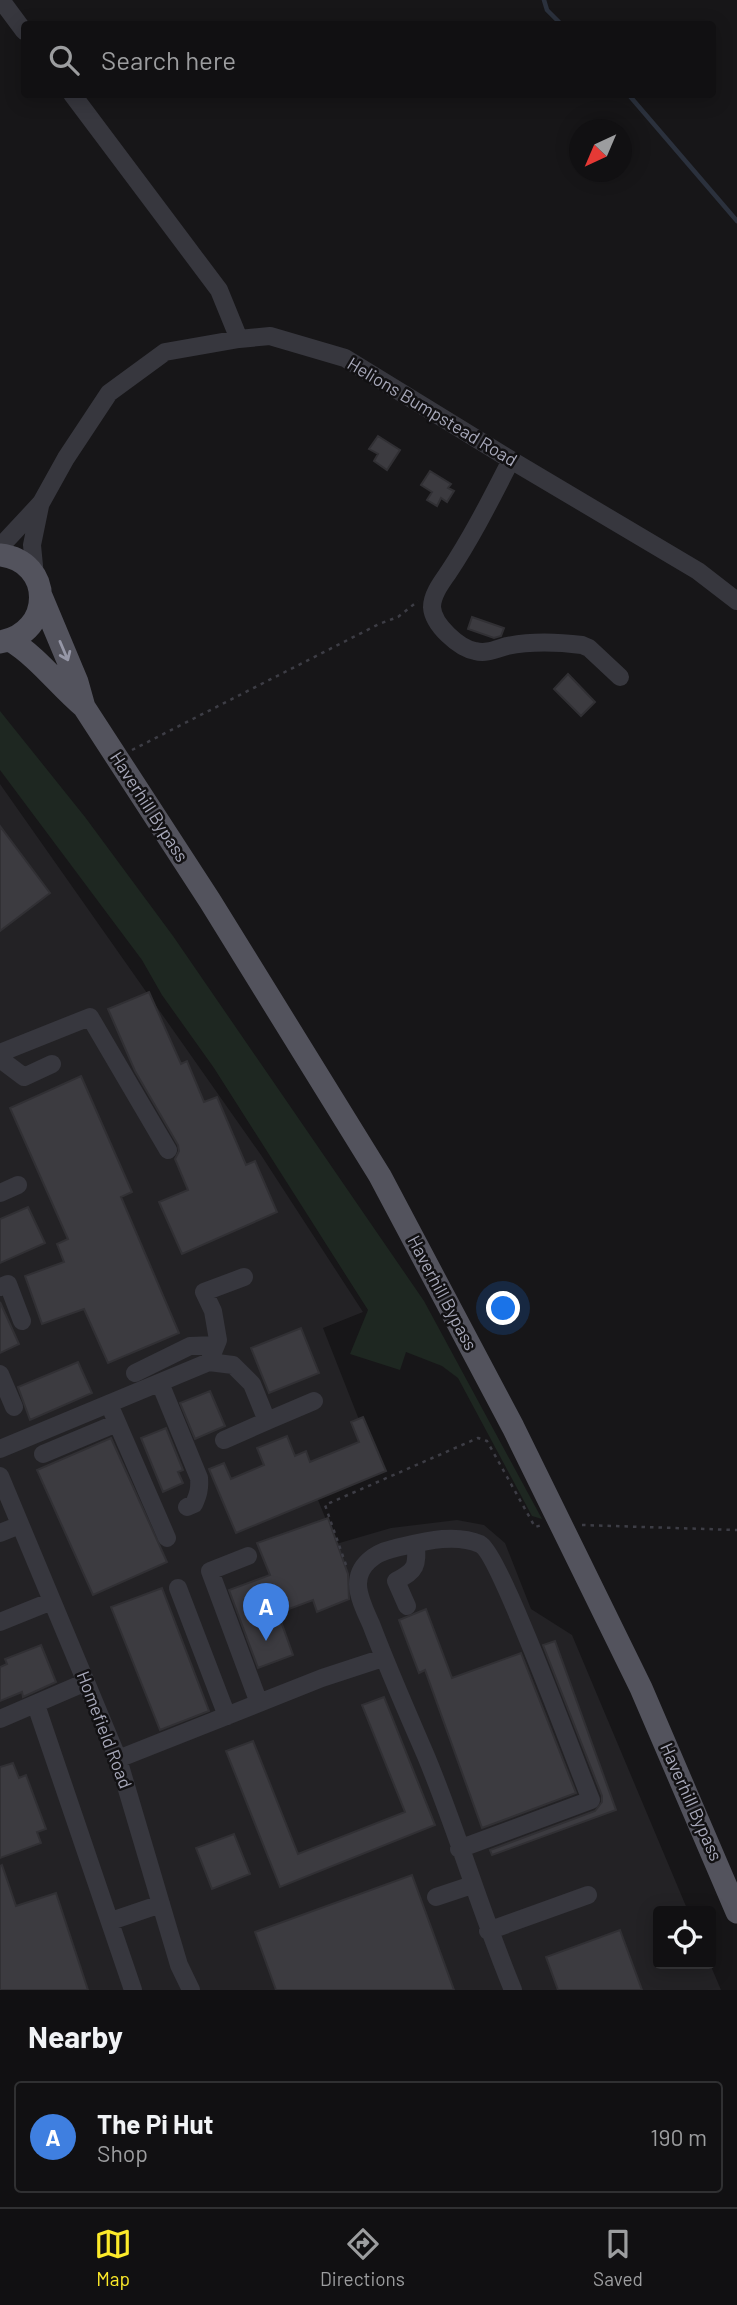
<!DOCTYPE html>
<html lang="en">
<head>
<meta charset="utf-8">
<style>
  :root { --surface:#111012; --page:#1a191b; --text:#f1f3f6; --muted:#9c9d9f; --line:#303032; --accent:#fcea2a }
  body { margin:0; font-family:Barlow,sans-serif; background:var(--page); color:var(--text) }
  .controls { position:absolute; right:21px; bottom:21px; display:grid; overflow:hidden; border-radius:7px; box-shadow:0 4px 18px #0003 }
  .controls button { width:63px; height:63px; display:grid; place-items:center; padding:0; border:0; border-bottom:2px solid var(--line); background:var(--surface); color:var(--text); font:35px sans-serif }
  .compass { position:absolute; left:569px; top:119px; width:63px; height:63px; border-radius:50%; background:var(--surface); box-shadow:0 4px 18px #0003; rotate:224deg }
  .you { position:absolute; left:504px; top:1309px; width:24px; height:24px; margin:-18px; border:5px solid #fff; border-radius:50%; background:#1a73e8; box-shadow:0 0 0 10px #1a73e833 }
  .badge { display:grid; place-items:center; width:46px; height:46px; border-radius:50%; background:var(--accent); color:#fff; font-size:23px; font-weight:700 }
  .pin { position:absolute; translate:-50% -58px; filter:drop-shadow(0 2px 4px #0008) }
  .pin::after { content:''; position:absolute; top:37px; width:24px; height:21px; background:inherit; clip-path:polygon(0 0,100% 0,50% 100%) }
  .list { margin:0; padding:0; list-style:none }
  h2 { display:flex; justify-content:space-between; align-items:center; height:91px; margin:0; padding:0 28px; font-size:30px }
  h2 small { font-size:23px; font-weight:400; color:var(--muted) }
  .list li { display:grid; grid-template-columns:46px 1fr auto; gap:21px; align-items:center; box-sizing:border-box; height:112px; margin:0 14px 14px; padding:0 14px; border:2px solid var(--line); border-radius:7px }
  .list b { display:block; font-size:26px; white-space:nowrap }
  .list p { margin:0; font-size:23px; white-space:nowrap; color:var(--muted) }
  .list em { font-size:23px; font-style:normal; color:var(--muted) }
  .icon { flex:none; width:38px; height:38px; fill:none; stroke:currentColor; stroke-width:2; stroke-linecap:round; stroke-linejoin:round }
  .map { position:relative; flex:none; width:737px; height:1990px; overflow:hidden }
  .search { position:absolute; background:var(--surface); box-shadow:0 4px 18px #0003; left:21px; right:21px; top:21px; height:77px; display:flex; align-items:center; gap:18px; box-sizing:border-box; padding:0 24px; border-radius:7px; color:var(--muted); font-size:26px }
  .sheet { height:217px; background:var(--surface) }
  nav { display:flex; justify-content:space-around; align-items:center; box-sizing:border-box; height:98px; border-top:2px solid var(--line); background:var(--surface); font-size:19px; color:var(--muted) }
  nav a { display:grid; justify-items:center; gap:4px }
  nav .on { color:var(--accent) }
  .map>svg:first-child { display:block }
  .built { fill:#232225 }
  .green { fill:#1e2721 }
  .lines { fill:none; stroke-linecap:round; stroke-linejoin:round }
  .stream { stroke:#2b313d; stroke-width:4.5 }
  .building { fill:#3c3b40; stroke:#313034; stroke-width:2 }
  .path { stroke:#3d3d45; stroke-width:2.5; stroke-dasharray:3.5 5; stroke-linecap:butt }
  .minor { stroke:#37373e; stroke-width:18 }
  .major { stroke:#53535d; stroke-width:23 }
  .oneway { stroke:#9697a7 }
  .labels { text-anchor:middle; stroke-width:5; stroke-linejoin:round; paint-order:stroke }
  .street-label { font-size:18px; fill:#a7a8b9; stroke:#121113 }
</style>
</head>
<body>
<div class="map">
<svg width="737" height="1990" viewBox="0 0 737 1990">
  <rect width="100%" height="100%" fill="#171618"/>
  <path class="built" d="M0 784 261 1155 363 1312 323 1328 378 1468 316 1495 336 1544 391 1528 457 1520 484 1525 505 1543 531 1609 572 1635 688 1911H658V1964H710L721 1990H0Z"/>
  <path class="green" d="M0 711 85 817 173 936 424 1301 542 1519 532 1516 458 1378 442 1366 406 1352 400 1370 350 1354 368 1310 214 1068 162 995 142 960 0 770Z"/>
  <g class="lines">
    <path class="stream" d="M544 0 547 10 561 24
      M628 94 737 221"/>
  </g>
  <path class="building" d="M378 436 400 450 387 470 374 461 378 454 369 449Z
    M430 471 451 484 448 488 454 491 447 502 441 498 437 506 427 500 432 492 421 485Z
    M472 617 504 628 501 636 494 638 468 629Z
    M568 674 595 702 581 716 554 689Z
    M0 826 50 893 0 931Z
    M149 992 181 1064 187 1061 204 1102 217 1097 246 1165 255 1161 277 1212 182 1254 159 1202 188 1190 175 1159 179 1151 178 1145 135 1071 108 1009Z
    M81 1076 132 1192 121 1197 179 1333 108 1363 84 1309 42 1324 25 1276 64 1262 57 1244 68 1239 10 1108Z
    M28 1207 45 1243 0 1263V1219Z
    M0 1302 19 1344 0 1353Z
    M301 1328 319 1373 269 1393 251 1348Z
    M78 1362 92 1393 30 1420 18 1387Z
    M210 1391 225 1426 195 1439 180 1403Z
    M363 1417 386 1471 236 1533 209 1469 224 1463 231 1479 264 1465 257 1448 287 1436 295 1456 306 1451 310 1462 359 1442 351 1422Z
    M166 1428 183 1470 178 1472 183 1483 163 1492 141 1438Z
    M111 1438 167 1562 93 1595 37 1470Z
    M328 1518 348 1574 349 1599 317 1612 313 1600 278 1613 293 1655 258 1668 229 1590 270 1575 257 1543Z
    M162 1588 209 1711 160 1730 111 1607Z
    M426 1609 452 1678 521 1653 576 1793 482 1828 425 1670 419 1673 399 1620Z
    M555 1641 616 1810 492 1855 490 1850 595 1811 602 1802V1796L543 1645Z
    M41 1645 56 1682 23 1697 22 1692 0 1701V1667L7 1664 5 1659Z
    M384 1697 435 1825 280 1887 226 1751 253 1741 298 1854 405 1812 362 1705Z
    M13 1763 19 1778 26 1775 46 1829 37 1832 41 1843 0 1858V1767Z
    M234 1834 250 1874 212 1889 196 1848Z
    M2 1865 16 1906 56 1893 88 1990H0V1866Z
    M412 1875 454 1990H276L255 1932Z
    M620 1930 642 1990H558L546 1957Z"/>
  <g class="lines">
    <path class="path" d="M132 750 379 624 398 617 418 601
      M582 1525 737 1530
      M346 1565 325 1505 478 1438 487 1441 535 1527 542 1525"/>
    <path class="minor" d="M1 0 24 31
      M72 94 219 290 239 339
      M511 460C491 499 472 537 448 573 441 583 432 595 432 607 433 625 459 648 475 651 487 654 496 649 507 646 531 641 558 642 582 645L589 648 620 677
      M0 547 41 503 66 458 109 393 165 352 239 339 270 336 345 358 511 460 698 571 737 601
      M35 576 32 545 40 506
      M0 1053 90 1017 168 1150
      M0 1059 24 1077 52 1064
      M0 1193 18 1185
      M0 1287 8 1284 22 1321
      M209 1362 218 1340 213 1311 204 1292 244 1277
      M135 1373 190 1346 216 1345
      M0 1374 14 1407
      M160 1383 199 1478C200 1489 198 1495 194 1504L187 1507
      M109 1404 167 1538
      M267 1421 314 1401
      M0 1449 209 1362 233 1365 252 1384 267 1421 224 1440
      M43 1454 117 1423
      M0 1476 118 1759 179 1965 191 1990
      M0 1533 20 1525
      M248 1556 210 1571 259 1703
      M178 1588 227 1716
      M407 1606 396 1581C417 1570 417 1566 416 1544
      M0 1622 52 1601
      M36 1705 133 1990
      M0 1719 86 1682
      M118 1759 322 1678 383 1658
      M459 1849 591 1800C577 1766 500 1554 480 1544 453 1532 419 1543 392 1549 375 1553 358 1565 358 1584 358 1597 366 1613 371 1624 388 1669 407 1712 426 1756 458 1833 481 1913 513 1990
      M436 1897 472 1885
      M111 1921 161 1904
      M488 1931 588 1895"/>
    <path class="major" d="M0 555C54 561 54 633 0 642
      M41 596 77 682 84 707
      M10 640C39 658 58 685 84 707L210 901 380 1176 513 1427 641 1688 737 1912"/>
  </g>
  <defs><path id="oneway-shaft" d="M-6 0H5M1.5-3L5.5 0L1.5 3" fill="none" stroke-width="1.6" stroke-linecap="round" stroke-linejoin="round" transform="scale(1.75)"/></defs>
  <use class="oneway" href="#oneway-shaft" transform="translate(64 651) rotate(67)"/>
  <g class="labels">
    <g class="street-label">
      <text transform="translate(432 412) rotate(31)" y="6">Helions Bumpstead Road</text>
      <text transform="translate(149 807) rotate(57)" y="6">Haverhill Bypass</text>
      <text transform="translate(442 1293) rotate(62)" y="6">Haverhill Bypass</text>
      <text transform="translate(104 1730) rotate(69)" y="6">Homefield Road</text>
      <text transform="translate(691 1802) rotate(66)" y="6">Haverhill Bypass</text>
    </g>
  </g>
</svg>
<div class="controls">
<button><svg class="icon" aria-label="locate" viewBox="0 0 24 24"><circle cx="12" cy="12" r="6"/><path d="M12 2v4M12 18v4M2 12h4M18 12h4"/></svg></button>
</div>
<svg class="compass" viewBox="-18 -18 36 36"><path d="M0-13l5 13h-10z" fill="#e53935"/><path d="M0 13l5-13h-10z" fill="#9c9d9f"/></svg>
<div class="you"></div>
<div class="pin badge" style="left:266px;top:1641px;background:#3f7fe0">A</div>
<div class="search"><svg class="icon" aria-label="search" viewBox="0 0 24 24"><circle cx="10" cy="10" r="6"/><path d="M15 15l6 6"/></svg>Search here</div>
</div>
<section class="sheet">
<h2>Nearby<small></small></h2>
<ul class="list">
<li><span class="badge" style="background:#3f7fe0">A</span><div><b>The Pi Hut</b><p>Shop</p></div><em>190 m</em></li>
</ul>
</section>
<nav>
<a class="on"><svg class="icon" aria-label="map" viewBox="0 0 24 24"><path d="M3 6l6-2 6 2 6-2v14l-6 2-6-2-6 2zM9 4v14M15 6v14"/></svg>Map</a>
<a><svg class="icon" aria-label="directions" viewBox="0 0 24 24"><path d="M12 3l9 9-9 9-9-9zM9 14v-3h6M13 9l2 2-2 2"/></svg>Directions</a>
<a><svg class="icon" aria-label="saved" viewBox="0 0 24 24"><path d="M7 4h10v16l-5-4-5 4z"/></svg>Saved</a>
</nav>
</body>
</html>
